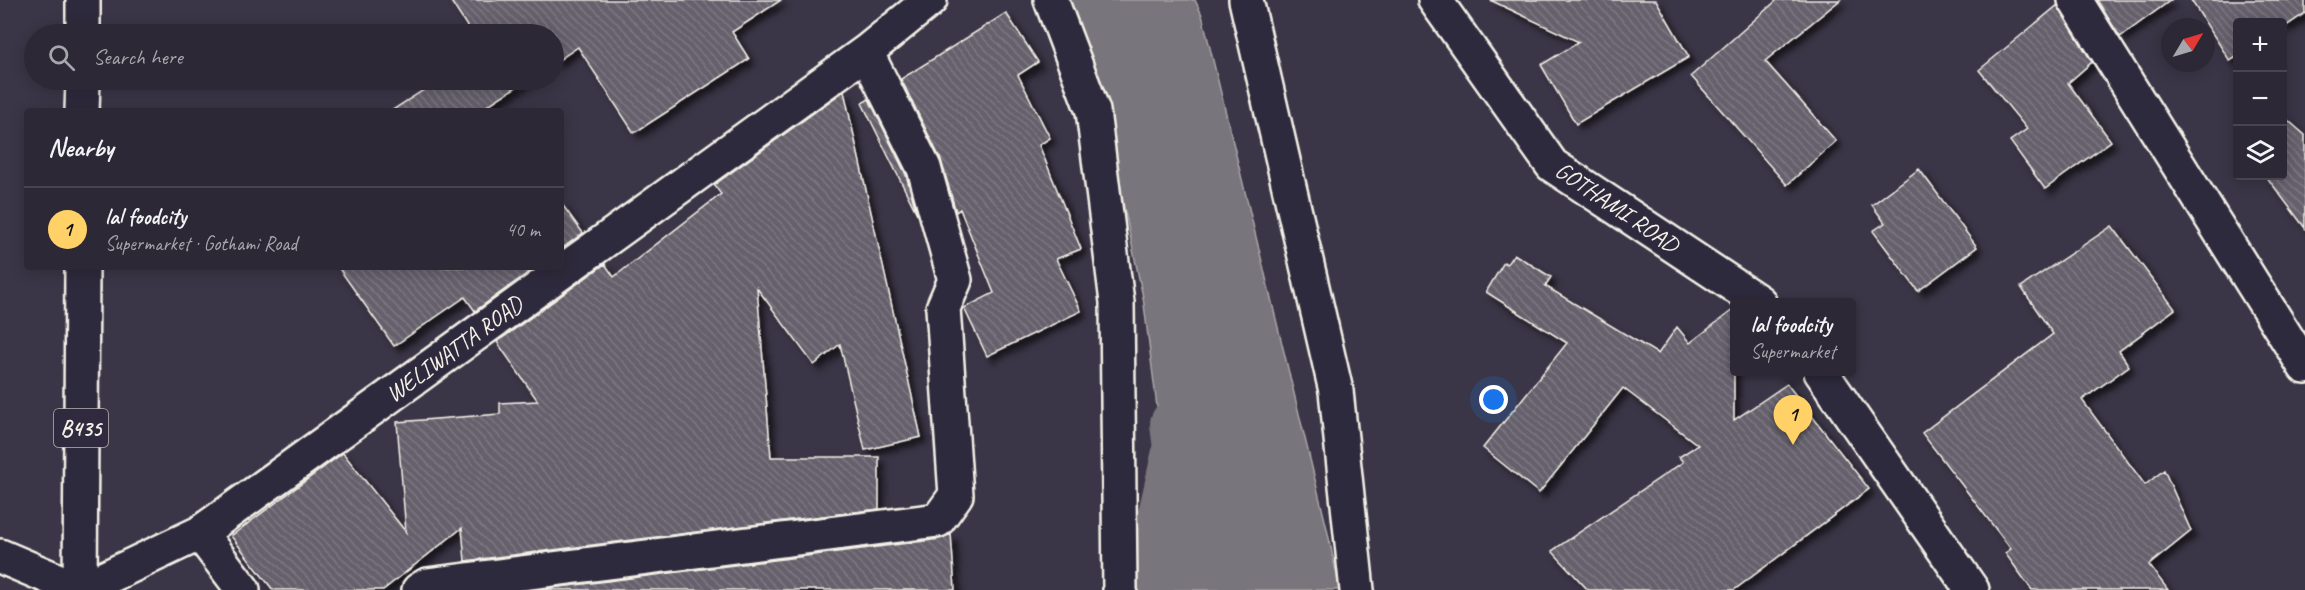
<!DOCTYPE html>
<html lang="en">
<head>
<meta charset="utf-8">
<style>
  :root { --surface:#2c2835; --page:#34303d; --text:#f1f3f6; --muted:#a6a6ad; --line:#484450; --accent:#ffd166 }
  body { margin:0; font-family:Caveat,sans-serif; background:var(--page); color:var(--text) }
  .controls { position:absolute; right:18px; top:18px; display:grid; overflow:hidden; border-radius:6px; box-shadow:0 3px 15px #0003 }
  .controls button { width:54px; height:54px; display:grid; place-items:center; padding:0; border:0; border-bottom:2px solid var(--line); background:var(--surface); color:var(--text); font:30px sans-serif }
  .compass { position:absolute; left:2161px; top:18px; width:54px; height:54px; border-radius:50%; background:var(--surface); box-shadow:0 3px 15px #0003; rotate:52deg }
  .you { position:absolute; left:1494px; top:400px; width:21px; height:21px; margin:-15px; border:4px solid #fff; border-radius:50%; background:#1a73e8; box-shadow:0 0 0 9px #1a73e833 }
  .badge { display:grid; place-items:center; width:39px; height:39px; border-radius:50%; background:var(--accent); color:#111; font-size:20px; font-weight:700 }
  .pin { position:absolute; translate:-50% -50px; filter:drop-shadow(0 2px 3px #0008) }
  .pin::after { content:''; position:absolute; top:32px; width:21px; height:18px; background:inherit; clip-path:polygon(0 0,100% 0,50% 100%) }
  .popup { position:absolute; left:1730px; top:298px; width:126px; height:78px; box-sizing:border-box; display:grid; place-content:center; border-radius:6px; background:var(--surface); filter:drop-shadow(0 2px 4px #0005); font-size:20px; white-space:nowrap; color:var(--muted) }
  .popup b { font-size:22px; color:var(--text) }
  .popup::after { content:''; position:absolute; left:50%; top:100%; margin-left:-12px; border:12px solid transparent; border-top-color:var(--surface) }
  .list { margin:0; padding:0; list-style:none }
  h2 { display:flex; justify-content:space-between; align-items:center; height:78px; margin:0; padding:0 24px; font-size:26px }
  h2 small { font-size:20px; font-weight:400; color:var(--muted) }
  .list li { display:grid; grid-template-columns:39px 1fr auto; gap:18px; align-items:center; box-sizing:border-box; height:84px; padding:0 24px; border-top:2px solid var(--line) }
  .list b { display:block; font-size:22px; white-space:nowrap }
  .list p { margin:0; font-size:20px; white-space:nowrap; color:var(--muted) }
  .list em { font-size:20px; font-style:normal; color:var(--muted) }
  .icon { flex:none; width:33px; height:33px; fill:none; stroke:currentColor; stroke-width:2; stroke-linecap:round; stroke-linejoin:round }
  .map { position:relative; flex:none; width:2305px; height:590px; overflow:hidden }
  .search { position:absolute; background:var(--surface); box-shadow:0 3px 15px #0003; left:24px; top:24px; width:540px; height:66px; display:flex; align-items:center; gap:15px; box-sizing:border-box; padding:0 21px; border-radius:33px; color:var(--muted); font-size:22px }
  .panel { position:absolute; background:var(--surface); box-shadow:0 3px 15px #0003; left:24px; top:108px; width:540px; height:162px; border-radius:6px }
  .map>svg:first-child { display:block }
  .water { fill:#78747b; stroke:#aaa6a7; stroke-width:1.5 }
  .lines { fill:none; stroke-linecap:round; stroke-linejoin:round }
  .canal { stroke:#78747b; stroke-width:52 }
  .building { fill:url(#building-back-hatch); stroke:#f4f1e8; stroke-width:1.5; filter:url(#shadow) }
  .minor-casing { stroke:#f4f1e8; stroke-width:38 }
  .major-casing { stroke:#f4f1e8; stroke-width:38 }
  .minor { stroke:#2f2a3d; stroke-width:33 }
  .major { stroke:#2f2a3d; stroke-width:33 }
  .labels { text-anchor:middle; stroke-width:5; stroke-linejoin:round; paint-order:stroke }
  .shield { fill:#2f2a3d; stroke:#b9b5b5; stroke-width:1.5 }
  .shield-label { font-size:22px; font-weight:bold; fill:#f4f1e8 }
  .street-label { font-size:24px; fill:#f4f1e8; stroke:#2f2a3d }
</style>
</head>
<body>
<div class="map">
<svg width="2305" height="590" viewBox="0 0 2305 590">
  <defs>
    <pattern id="building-back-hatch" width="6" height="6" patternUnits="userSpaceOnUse" patternTransform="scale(1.5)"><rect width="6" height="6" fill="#65616c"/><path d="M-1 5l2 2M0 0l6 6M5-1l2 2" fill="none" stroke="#7c7881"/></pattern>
    <filter id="shadow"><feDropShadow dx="5.5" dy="5.5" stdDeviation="3" flood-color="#0009"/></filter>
  </defs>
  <rect width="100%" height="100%" fill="#3b3647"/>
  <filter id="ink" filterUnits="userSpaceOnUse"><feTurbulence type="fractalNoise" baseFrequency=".0167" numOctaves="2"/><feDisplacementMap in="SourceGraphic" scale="12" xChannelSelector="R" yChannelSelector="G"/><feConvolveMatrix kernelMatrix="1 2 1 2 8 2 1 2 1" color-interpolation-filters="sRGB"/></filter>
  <g filter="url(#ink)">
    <path class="water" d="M1075 0H1195L1202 15 1327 529 1340 590H1163L1174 540 1143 297 1105 117Z"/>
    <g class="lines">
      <path class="canal" d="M1070 0 1106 104
        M1147 590 1179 448 1176 424"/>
    </g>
    <path class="building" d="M450 0H781L732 32 749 59 634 133 578 47 554 63V34H472Z
      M1490 0H1656L1689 57 1576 124 1541 65 1579 42Z
      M1777 0H1840L1765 61 1836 141 1787 185 1691 76Z
      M2097 0H2171L2120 37Z
      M2191 0H2305V13L2283 28V22H2238V56L2230 61Z
      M2058 5 2092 62 2068 83 2111 141 2045 189 2010 141 2027 129 1979 70Z
      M1006 13 1038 62 1018 75 1050 138 1039 145 1081 249 1056 259 1081 311 987 356 964 308 994 293 960 209 956 212 941 160 901 79Z
      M439 80H527L479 111H391Z
      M844 91 921 437 865 450 840 344 814 365 757 288 771 457H879V509L465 561 462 528 383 590H273L231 536 343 453 406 532 397 422 500 414V403L538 401 497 342 605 264 614 277 721 194 714 185Z
      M869 99 906 175 917 214 862 103Z
      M2283 116 2305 135V228L2266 176H2283Z
      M1919 169 1977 247 1918 291 1873 231 1885 223 1872 205Z
      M561 203 583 233 561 249Z
      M2112 226 2175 309 2119 351 2129 366 2082 400 2145 485 2164 470 2191 531 2149 565 2168 590H2032L2005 553 2011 549 1922 433 2053 334 2021 287Z
      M1514 254 1551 277 1545 286 1658 354 1677 327 1690 343 1734 309V420L1787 384 1869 489 1734 590H1588L1552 551 1683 462 1679 457 1698 445 1623 388 1539 493 1483 448 1567 343 1486 292 1504 262 1507 264Z
      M338 267H536L475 311 465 297 394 346Z
      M951 534 955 590H536L940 539Z"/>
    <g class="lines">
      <g class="minor-casing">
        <path id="minor" d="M1051 0 1093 111 1117 302 1120 590
          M1246 0 1336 391 1357 590
          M1435 0 1552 165 1759 302
          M2075 0 2305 367
          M1821 372 1972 590
          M200 533 243 590
          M0 556 80 590 200 533 866 52 930 0
          M419 590 427 585 938 520 956 495 943 308 955 280 924 168 866 52"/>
      </g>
      <g class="major-casing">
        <path id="major" d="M83 34V0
          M82 111 83 80
          M80 590 82 267"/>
      </g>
      <use href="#minor" class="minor"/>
      <use href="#major" class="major"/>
    </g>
  </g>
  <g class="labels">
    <rect class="shield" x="54" y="409" width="54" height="38" rx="4.5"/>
    <g class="shield-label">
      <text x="81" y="436">B435</text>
    </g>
    <g class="street-label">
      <text transform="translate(1617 207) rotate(34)" y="8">GOTHAMI ROAD</text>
      <text transform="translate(454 349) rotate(-36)" y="8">WELIWATTA ROAD</text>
    </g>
  </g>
</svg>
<div class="controls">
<button>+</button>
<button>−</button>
<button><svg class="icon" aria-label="layers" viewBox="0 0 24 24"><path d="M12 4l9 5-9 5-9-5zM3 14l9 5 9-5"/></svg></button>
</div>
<svg class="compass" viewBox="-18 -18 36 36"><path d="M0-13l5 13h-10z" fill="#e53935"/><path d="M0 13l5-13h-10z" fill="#a6a6ad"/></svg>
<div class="you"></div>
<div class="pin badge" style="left:1793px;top:445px">1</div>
<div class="popup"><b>lal foodcity</b>Supermarket</div>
<div class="search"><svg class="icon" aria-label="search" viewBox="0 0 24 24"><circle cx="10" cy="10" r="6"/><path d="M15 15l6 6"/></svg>Search here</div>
<section class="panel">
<h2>Nearby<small></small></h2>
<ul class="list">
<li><span class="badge">1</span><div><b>lal foodcity</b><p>Supermarket · Gothami Road</p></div><em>40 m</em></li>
</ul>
</section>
</div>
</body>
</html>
